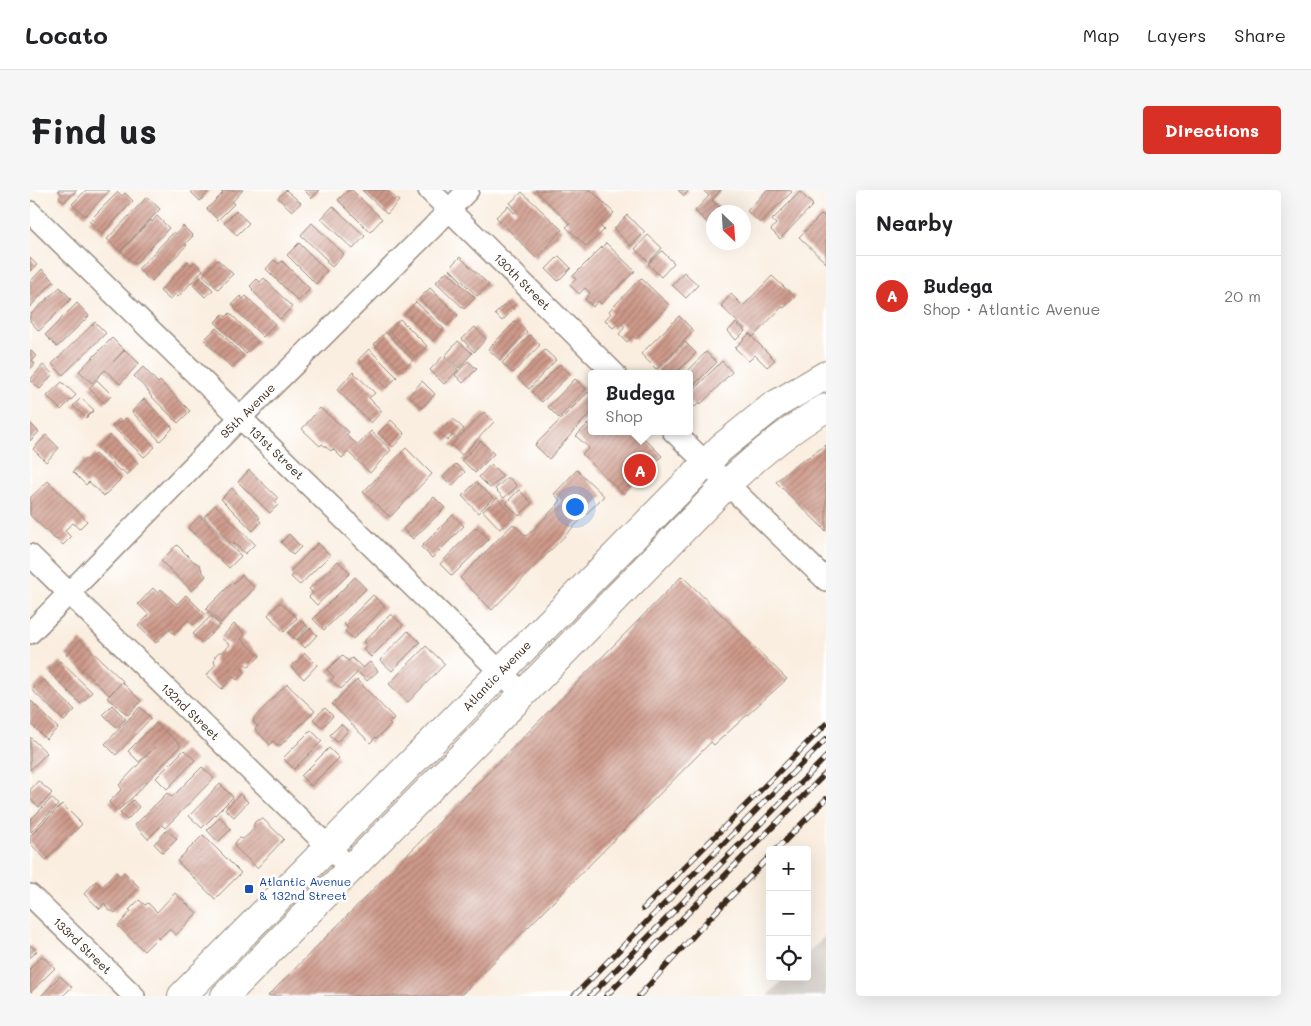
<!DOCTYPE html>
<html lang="en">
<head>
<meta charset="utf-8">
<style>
  :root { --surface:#fff; --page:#f6f6f6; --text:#202124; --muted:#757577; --line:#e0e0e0; --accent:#d93025 }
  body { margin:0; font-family:Mali,sans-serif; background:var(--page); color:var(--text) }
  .controls { position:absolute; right:15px; bottom:15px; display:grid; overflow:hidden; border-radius:5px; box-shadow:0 5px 20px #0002 }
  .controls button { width:45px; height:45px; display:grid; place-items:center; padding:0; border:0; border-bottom:1px solid var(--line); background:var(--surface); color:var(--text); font:25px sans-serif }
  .compass { position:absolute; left:676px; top:15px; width:45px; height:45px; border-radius:50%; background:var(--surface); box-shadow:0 5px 20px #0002; rotate:155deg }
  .you { position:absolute; left:544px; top:316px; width:18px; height:18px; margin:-12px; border:4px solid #fff; border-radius:50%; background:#1a73e8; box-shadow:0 0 0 8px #1a73e833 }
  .badge { display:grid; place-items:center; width:32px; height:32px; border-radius:50%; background:var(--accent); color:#fff; font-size:16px; font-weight:700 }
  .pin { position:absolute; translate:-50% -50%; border:2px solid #fff; box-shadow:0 1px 5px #0006 }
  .popup { position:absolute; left:558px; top:180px; width:105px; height:65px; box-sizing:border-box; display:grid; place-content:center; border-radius:5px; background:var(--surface); filter:drop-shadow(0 1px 4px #0005); font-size:16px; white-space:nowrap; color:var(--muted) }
  .popup b { font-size:19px; color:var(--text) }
  .popup::after { content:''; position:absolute; left:50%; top:100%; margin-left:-10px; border:10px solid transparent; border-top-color:var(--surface) }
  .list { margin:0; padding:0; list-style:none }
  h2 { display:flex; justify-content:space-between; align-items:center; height:65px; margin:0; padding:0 20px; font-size:21px }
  h2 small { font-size:16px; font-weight:400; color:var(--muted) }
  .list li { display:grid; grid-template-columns:32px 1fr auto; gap:15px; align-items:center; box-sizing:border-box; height:80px; padding:0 20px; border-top:1px solid var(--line) }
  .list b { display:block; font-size:19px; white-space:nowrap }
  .list p { margin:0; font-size:16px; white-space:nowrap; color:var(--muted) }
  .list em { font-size:16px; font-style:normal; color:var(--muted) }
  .icon { flex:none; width:28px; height:28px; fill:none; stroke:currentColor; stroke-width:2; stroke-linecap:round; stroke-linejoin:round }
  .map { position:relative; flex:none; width:796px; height:806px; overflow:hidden; border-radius:5px }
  header { display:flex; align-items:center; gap:30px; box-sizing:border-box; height:70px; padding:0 25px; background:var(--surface); border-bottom:1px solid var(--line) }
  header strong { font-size:24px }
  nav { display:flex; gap:28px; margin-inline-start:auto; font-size:18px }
  .intro { display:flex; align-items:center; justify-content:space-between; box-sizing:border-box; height:120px; padding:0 30px }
  h1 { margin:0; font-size:35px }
  .button { padding:12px 22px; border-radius:5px; background:var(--accent); color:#fff; font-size:18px; font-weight:700 }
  main { display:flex; gap:30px; padding:0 30px }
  aside { flex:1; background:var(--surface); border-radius:5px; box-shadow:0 5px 20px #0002 }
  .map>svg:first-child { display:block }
  .industrial { fill:#ccc2b9 }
  .building { fill:url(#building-hatch) }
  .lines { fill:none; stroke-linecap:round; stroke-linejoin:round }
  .minor-casing { stroke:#9a8c7f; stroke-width:24 }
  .major-casing { stroke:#9a8c7f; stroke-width:30 }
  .minor { stroke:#fff; stroke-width:21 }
  .major { stroke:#fff; stroke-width:28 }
  .rail-casing { stroke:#3b2a1e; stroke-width:5.5 }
  .rail { stroke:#fff; stroke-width:4; stroke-dasharray:11; stroke-linecap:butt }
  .transit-dot { fill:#1a4fb4; stroke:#fff; stroke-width:2 }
  .labels { text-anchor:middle; stroke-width:5; stroke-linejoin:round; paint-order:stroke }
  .street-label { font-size:12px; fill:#3b2a1e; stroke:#fff }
  .transit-label { font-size:12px; fill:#164399; stroke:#fff; text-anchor:start }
</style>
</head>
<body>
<header>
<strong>Locato</strong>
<nav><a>Map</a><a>Layers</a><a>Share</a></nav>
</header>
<div class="intro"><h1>Find us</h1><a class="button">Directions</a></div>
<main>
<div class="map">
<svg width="796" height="806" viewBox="0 0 796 806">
  <defs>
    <pattern id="building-hatch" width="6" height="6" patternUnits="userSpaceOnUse" patternTransform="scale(1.25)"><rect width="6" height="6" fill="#cd998a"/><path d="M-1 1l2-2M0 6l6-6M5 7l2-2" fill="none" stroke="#a87d70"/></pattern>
  </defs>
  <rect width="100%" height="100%" fill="#fff"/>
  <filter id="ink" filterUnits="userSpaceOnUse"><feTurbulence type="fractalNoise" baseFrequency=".02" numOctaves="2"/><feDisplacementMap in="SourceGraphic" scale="10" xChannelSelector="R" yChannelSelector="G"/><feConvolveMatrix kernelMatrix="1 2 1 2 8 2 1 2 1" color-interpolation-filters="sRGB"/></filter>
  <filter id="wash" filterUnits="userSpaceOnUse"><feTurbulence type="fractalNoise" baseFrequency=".0096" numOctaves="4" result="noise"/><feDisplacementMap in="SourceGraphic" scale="20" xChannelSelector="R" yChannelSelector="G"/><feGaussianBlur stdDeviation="1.12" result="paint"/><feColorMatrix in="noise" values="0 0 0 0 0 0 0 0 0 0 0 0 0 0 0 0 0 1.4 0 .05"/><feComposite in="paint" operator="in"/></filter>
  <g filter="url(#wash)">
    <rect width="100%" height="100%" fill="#faeee0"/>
    <path class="industrial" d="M796 745V806H737L755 787H777V764Z"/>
    <g id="blocks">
      <path class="building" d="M28 0H47L34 12 29 7 32 4Z
        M56 0H80L55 26 42 14Z
        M163 0H180L170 11 161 2Z
        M190 0H213L202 12 204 14 188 30 177 19 193 3Z
        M256 0 271 13 262 21 248 8Z
        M274 0H290L282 8Z
        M318 0H322L352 29 340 42 308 10Z
        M332 0H357L369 11 357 24Z
        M505 0H561L584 23 570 36 574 40 557 57 536 37 540 34Z
        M648 0H659L654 6Z
        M673 0H691L682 10 695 22H684V39L665 21 679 6Z
        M737 0H760L762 2 730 33 717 21Z
        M88 2 92 6 95 3 103 11 72 44 59 31Z
        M492 2 532 40 506 68 466 27 478 16 484 23 487 20 480 13Z
        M770 2 783 15 750 49 741 40 746 34 742 30Z
        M117 7 130 19 90 61 77 49Z
        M303 16 335 46 323 59 291 29Z
        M206 21 219 33 207 45 194 33Z
        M792 24 796 28V73L769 47Z
        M597 25 615 42 601 56 584 39Z
        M127 26 139 38 105 74 91 61 121 30 122 32Z
        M282 33 314 64 302 77 296 72 297 70 271 45Z
        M153 36 163 46 155 54 157 55 121 92 108 79 144 42 146 44Z
        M618 45 632 58 619 72 605 59Z
        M269 53 297 81 286 94 257 65Z
        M576 53 605 81 571 114 568 111 563 117 555 109 560 103 555 98 549 104 540 95 546 89 543 86Z
        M632 61 644 73 631 87 618 74Z
        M529 66 541 78 528 91 516 79Z
        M430 67 459 95 447 106 419 78Z
        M0 68 7 75 0 81Z
        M188 70 203 84 188 99 173 85Z
        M244 70 249 74 252 71 280 99 268 111 236 79Z
        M158 71 162 75 165 72 173 80 148 107 145 104 140 110 130 101Z
        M12 79 24 91 0 117V92Z
        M417 81 445 108 434 119 406 92Z
        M654 82 668 95 656 108 642 95Z
        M742 86 765 107 754 118 752 117 723 147 691 116 701 104 713 116Z
        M170 87 183 100 175 107 163 95Z
        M234 88 262 117 250 129 222 100 223 99 220 96 227 89 230 92Z
        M611 88 639 115 606 149 603 146 597 152 589 144 595 137 590 132 583 138 575 130 581 123 579 121Z
        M30 97 41 109 9 141 0 131V125Z
        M400 98 428 125 417 136 389 109Z
        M210 106 213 109 216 106 245 134 233 147 204 118 205 117 202 114Z
        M386 112 414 139 403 151 375 123Z
        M477 112 484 119 472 131 465 124Z
        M47 113 59 126 27 157 15 145Z
        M200 123 228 152 216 164 185 132 193 124 196 127Z
        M649 126 664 141 626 179 611 164Z
        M370 129 397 156 386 168 358 140Z
        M486 131 497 142 470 170 458 159Z
        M65 132 76 143 33 185 22 174Z
        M706 133 715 141 706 150 698 141Z
        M445 137 456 149 444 162 432 149Z
        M186 138 214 166 202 178 174 150Z
        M356 142 383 170 372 181 344 154Z
        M719 144 745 170 737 177 725 165 719 171 705 158Z
        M500 145 510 155 483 183 472 173Z
        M82 148 94 160 83 172 95 160 109 173 90 194 75 180 62 193 49 181Z
        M428 151 442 163 429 178 415 166Z
        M655 152 666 163 645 184H630L627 180Z
        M339 159 367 187 356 198 328 170Z
        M0 160 6 166 2 170 5 174 0 179Z
        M515 160 526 170 499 199 488 188Z
        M676 162 687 172 659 200V184H655Z
        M413 166 428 180 414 194 400 180Z
        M438 171 447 179 433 193 425 185Z
        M692 171 702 182 671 214 670 212 665 217 659 212V204Z
        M530 174 540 184 512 212 502 202Z
        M13 175 23 184 10 199 0 190Z
        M113 177 128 193 130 191 160 221 148 233 119 204 120 203 104 186Z
        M323 182 345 203 339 208 352 221 341 233 307 200Z
        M545 189 556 199 529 228 518 217Z
        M67 190 82 205 74 213 59 198Z
        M392 191 405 204 392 218 379 206Z
        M32 192 46 205 31 220 17 206Z
        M558 202 561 206V222L519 269 505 255Z
        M51 208 64 220 56 228 43 216Z
        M114 209 143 238 130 251 102 222Z
        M290 218 319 242 316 245 328 255 341 241 361 260 340 283 318 262 312 268 303 259 301 261 292 254 290 256 272 239Z
        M454 222 464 232 432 265 421 255Z
        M96 228 125 257 114 267 82 236 89 229 92 232Z
        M423 229 434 239 426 248 423 245 417 251 409 243Z
        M361 230 375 244 363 257 348 243Z
        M561 231V241H607L632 266 593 304 552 264 559 258 546 246Z
        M0 233 9 242 0 251Z
        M16 245 29 258 16 272 3 259Z
        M80 245 108 273 97 285 92 280 90 281 67 258Z
        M451 251 464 264 445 283 432 270Z
        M796 255V341L746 292 762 278Z
        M376 258 402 284 360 327 333 302Z
        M65 264 91 289 74 306 59 292 56 295 43 282 55 269 58 271Z
        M426 274 435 282 422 296 413 287Z
        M461 274 473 286 460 298 449 287Z
        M219 280 248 308 245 312 248 315 240 323 208 292Z
        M547 280 574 306 462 420 430 388 483 334 496 346 501 342 531 311 524 304Z
        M478 287 487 296 474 308 465 299Z
        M18 291 57 331 49 339 43 333 38 337 35 341 41 347 33 355 27 349 26 350 0 325V308Z
        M446 292 463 308 448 323 432 306Z
        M202 298 230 328 228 329 231 332 223 341 191 309Z
        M489 300 502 313 489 326 476 313Z
        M404 307 415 318 383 349 373 339Z
        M467 308 484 326 470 339 453 321Z
        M185 315 225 354 215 364 204 353 203 355 174 327Z
        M423 325 434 336 402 368 391 357Z
        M170 326 211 366 199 378 158 338Z
        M446 337 459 349 422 386 410 374Z
        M259 344 271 357 263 365 251 352Z
        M288 353 300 365 270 395 261 387 263 385 260 381Z
        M147 355 163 371 170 375 172 381 176 386 162 401 131 371Z
        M308 371 320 383 287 415 279 407 283 403 279 399Z
        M212 385 225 398 191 433 176 419 203 392 204 393Z
        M652 386 757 489 684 555 681 552 430 806H238Z
        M325 387 336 399 294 440 283 429Z
        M123 398 128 403 131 399 147 414 156 405 175 424 163 435 158 430 144 444 139 439 126 453 108 436 119 425 108 414Z
        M343 405 355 417 323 449 315 441 318 438 314 434Z
        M250 412 267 428 254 442 238 425Z
        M361 424 373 435 341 467 333 459 337 455 333 452Z
        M181 426 190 435 172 453 163 444Z
        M271 430 278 437 266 450 258 443Z
        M204 434 215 444 211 449 230 466 219 477 215 474 211 478 215 482 207 490 203 486 192 499 177 485 186 474 184 472 185 466 189 462H193L200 455 191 448Z
        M280 438 287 445 275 458 268 450Z
        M378 441 390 452 362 481 350 470Z
        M50 450 93 491 79 505 36 465Z
        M396 456 415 474 378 512 359 494Z
        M275 463 287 475 274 489 261 477Z
        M312 465 318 471 322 468 333 478 340 472 348 481 337 491 328 482 311 499 301 490 304 487 297 480Z
        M30 471 62 502 51 514 19 482Z
        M13 489 45 520 34 531 2 500Z
        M327 490 364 528 359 533 361 535 347 548 346 547 340 553 302 514Z
        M92 492 111 511 98 525 77 508Z
        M257 494 285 521 251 555H247L243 551 240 555 225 539 228 536 223 532 224 528Z
        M0 510 28 538 16 549 0 533Z
        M82 515 96 529 87 538 73 524Z
        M110 517 121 528 86 565 75 554Z
        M295 518 303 526 292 538 283 529Z
        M126 533 151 555 102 608 87 621 79 612 92 599 89 595 125 557 109 572 98 561Z
        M311 534 318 541 307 552 300 545Z
        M281 540 292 551 264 579 253 568Z
        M0 547 17 563 0 580Z
        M299 558 309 568 281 596 271 586Z
        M154 560 165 570 137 599 126 588Z
        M172 577 184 588 135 638 132 635 118 649 105 635 137 603 142 607Z
        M8 591 22 603 9 617 0 609V600Z
        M190 594 203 607 172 638 159 626Z
        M210 604 218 612 204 627 195 619Z
        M22 608 28 615 1 642 0 630Z
        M103 610 109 617 97 630 90 623Z
        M32 614 52 634 16 670 0 653V646Z
        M190 627 201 639 188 652 177 640Z
        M233 629 254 649 227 678 205 657V653L209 648 213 649 219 644 224 638V633L227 630Z
        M137 640 147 649 133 663 124 654Z
        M173 645 211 683 185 709 147 671Z
        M86 682 90 686 94 682 109 697 85 723 82 721H79L74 713 70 719 54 704 66 691 72 697Z
        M145 703 167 723 146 745 139 739 129 749 128 747 114 761 88 736 101 721 99 720 109 710 115 715 118 713 127 722Z
        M0 755 7 761 0 768Z
        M12 766 25 778 0 803V779Z
        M30 786 42 797 33 806H11Z"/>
    </g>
  </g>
  <g filter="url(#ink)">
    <use href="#blocks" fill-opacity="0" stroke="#9a8c7f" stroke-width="1"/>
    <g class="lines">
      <g class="minor-casing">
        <path id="minor" d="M399 0 585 184
          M0 22 493 504
          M643 241 796 390
          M0 365 321 679
          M0 443 210 228 403 37 438 0
          M0 705 104 806"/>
      </g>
      <g class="major-casing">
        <path id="major" d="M152 806 691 258 743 216 796 185
          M195 806 493 504 697 294C728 265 759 239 796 218"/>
      </g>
      <use href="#minor" class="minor"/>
      <use href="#major" class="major"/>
      <g class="rail-casing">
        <path id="rail" d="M746 660 796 609
          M613 719 796 534
          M544 806 796 549
          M560 806 796 567
          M576 806 796 583
          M609 806 677 731 740 666"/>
      </g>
      <use href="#rail" class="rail"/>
    </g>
  </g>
  <rect class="transit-dot" x="214" y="694" width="10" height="10" rx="2.5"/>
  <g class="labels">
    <g class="street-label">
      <text transform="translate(492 92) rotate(45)" y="4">130th Street</text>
      <text transform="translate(218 221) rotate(-45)" y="4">95th Avenue</text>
      <text transform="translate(246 263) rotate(44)" y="4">131st Street</text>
      <text transform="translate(467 486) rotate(-46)" y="4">Atlantic Avenue</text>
      <text transform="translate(160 522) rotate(44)" y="4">132nd Street</text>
      <text transform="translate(52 756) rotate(44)" y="4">133rd Street</text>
    </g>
    <g class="transit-label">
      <text x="229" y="696">Atlantic Avenue<tspan x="229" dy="14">&amp; 132nd Street</tspan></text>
    </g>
  </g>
</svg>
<div class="controls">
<button>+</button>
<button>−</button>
<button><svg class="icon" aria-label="locate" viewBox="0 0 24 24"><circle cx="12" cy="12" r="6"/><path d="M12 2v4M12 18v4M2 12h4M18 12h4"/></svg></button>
</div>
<svg class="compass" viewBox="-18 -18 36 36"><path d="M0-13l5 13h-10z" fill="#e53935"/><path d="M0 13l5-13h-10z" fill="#757577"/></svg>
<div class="you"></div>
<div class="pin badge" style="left:610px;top:280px">A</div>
<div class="popup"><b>Budega</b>Shop</div>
</div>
<aside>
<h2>Nearby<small></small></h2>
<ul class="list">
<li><span class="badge">A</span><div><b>Budega</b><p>Shop · Atlantic Avenue</p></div><em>20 m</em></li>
</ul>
</aside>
</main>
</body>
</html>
